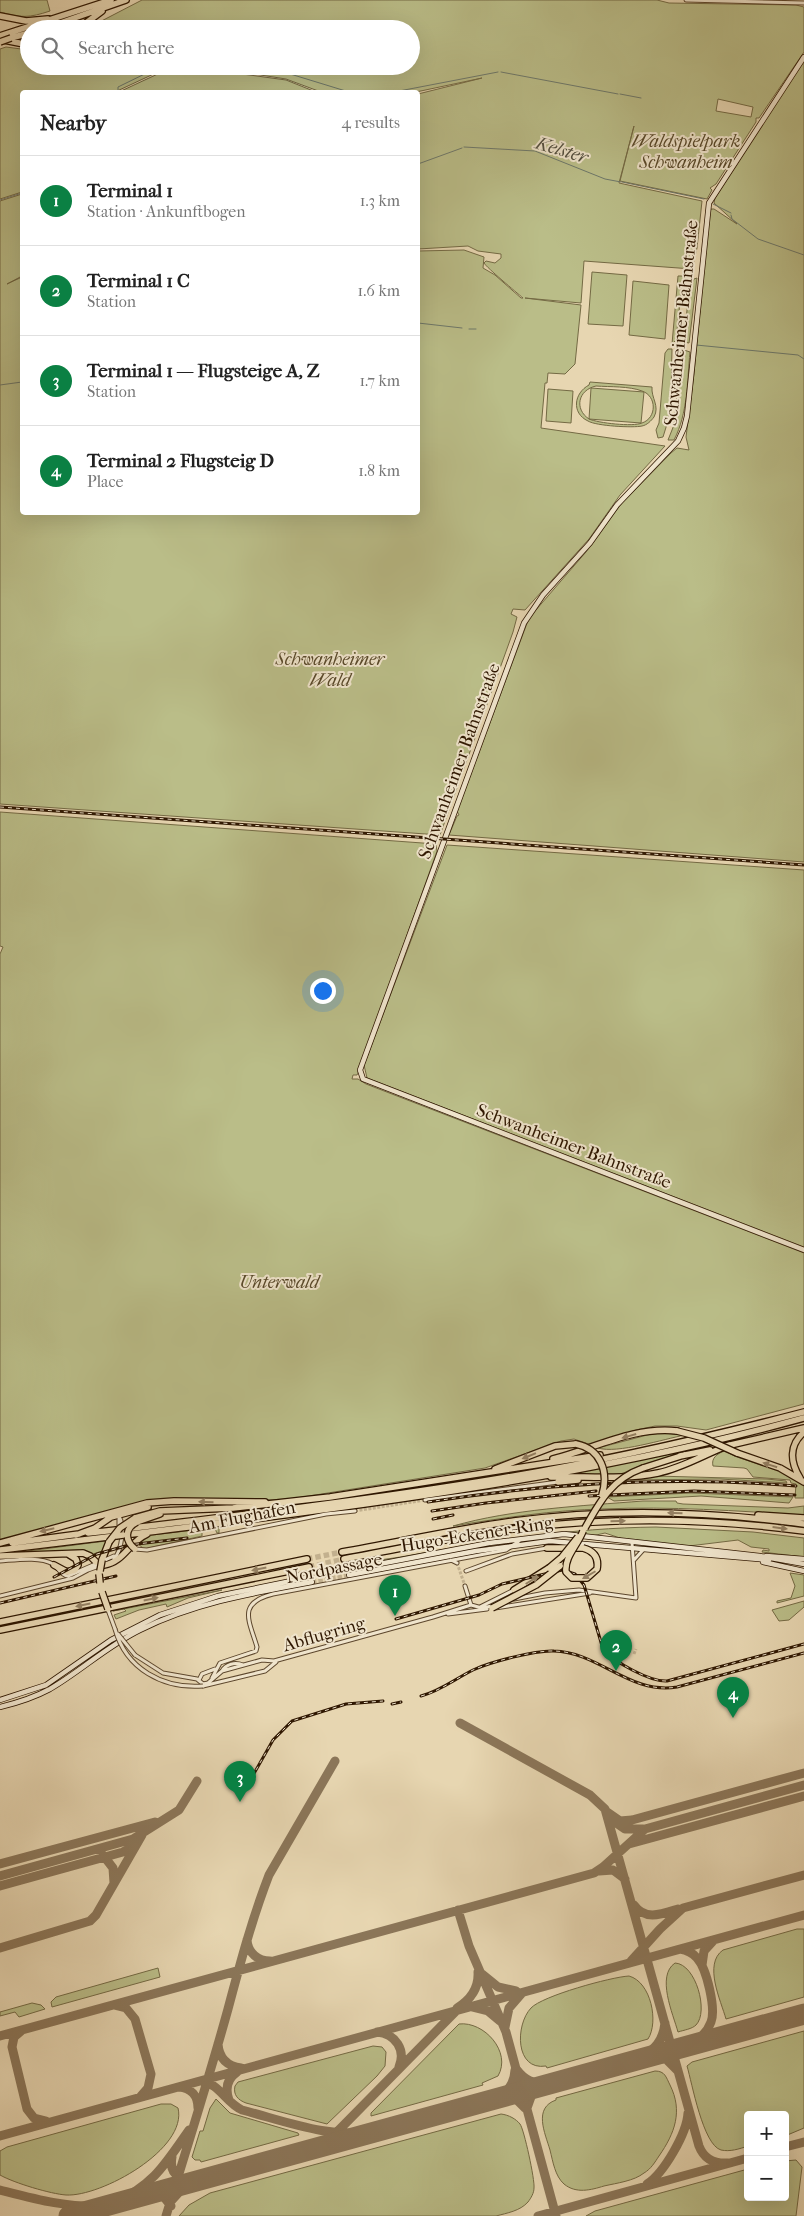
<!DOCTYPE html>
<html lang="en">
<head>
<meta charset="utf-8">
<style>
  :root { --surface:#fff; --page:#f6f6f6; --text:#222; --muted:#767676; --line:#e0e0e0; --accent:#0b8043 }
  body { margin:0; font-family:"IM FELL French Canon",serif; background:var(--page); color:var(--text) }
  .controls { position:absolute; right:15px; bottom:15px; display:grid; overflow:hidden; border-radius:5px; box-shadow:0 5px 20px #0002 }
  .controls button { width:45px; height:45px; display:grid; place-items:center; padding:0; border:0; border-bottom:1px solid var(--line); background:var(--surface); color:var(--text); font:25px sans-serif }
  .you { position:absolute; left:322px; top:990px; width:18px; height:18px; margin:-12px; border:4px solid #fff; border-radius:50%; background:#1a73e8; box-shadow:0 0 0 8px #1a73e833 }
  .badge { display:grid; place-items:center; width:32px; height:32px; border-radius:50%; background:var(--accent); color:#fff; font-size:16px; font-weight:700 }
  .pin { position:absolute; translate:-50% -41px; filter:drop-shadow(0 1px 2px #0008) }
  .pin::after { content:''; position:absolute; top:26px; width:18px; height:15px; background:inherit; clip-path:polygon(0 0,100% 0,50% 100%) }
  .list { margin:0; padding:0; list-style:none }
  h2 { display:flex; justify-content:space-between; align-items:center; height:65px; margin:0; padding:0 20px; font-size:21px }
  h2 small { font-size:16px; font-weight:400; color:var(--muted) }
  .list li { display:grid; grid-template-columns:32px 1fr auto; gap:15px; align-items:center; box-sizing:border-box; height:90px; padding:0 20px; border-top:1px solid var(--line) }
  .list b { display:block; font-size:19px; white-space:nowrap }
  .list p { margin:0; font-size:16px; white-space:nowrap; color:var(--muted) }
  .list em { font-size:16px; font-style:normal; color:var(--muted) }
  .icon { flex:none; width:28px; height:28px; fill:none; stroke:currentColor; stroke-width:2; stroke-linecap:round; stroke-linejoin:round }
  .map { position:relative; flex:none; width:804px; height:2216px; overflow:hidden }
  .search { position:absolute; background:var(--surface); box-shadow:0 5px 20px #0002; left:20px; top:20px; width:400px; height:55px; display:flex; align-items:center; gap:12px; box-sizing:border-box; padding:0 18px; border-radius:28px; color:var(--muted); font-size:19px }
  .panel { position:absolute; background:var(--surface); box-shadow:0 5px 20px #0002; left:20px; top:90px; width:400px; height:425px; border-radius:5px }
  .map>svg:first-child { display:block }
  .green { fill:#babd88; stroke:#746a44; fill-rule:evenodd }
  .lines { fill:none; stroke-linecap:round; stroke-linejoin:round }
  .stream { stroke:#6d786b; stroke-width:1 }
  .taxiway { stroke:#8b7659; stroke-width:9 }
  .runway { stroke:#8b7659; stroke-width:21 }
  .street-tunnel { stroke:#c2b08e; stroke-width:3; stroke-dasharray:3 1.5; stroke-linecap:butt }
  .secondary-tunnel { stroke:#c2b08e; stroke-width:4.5; stroke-dasharray:4.5 2; stroke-linecap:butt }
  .highway-tunnel { stroke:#c2b08e; stroke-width:5.5; stroke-dasharray:5.5 3; stroke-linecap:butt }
  .street-casing { stroke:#5d472d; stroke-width:5 }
  .secondary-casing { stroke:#2f1701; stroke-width:6 }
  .highway-casing { stroke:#2f1701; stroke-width:8 }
  .street { stroke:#efe4cc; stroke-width:3 }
  .secondary { stroke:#efe4cc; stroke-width:4.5 }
  .highway { stroke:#e7d6b1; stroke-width:5.5 }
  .rail-casing { stroke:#2f1701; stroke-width:3 }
  .rail { stroke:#efe4cc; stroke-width:1; stroke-dasharray:4; stroke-linecap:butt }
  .street-bridge-casing { stroke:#5d472d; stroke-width:5; stroke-linecap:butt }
  .highway-bridge-casing { stroke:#2f1701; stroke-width:8; stroke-linecap:butt }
  .street-bridge { stroke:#efe4cc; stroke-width:3 }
  .highway-bridge { stroke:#e7d6b1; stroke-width:5.5 }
  .oneway { fill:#948062 }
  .labels { text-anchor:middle; stroke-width:4; stroke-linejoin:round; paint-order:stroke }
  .park-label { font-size:18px; font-style:italic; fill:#59492a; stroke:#efe4cc }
  .street-label { font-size:18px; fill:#2f1701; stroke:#efe4cc }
  .water-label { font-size:19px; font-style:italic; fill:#534f3f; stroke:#efe4cc }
</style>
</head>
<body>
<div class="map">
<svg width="804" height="2216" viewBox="0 0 804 2216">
  <rect width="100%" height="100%" fill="#e7d6b1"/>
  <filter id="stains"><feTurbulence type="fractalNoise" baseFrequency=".004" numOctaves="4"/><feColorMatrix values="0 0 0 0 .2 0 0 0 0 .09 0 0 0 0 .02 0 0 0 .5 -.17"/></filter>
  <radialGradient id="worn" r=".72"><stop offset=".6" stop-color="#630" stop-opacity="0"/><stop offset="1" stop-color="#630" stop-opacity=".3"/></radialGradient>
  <path class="green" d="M0 0H47L50 11C29 18 21 18 0 12Z
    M142 0H657L669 3 796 5 804 7V52L759 118H756V122L716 184 710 188 712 190 707 199 620 181 634 126 619 183 702 201 697 248 692 269 584 261 581 303 525 298 581 305 575 364 565 374 548 373 547 383H545L541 428 665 446 620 495 589 539 525 610 513 609 511 614 517 617 513 632 440 835 0 804V201L22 194V276L7 284 22 277V512H418V251L464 250 484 257 483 268 495 275 521 298H523C516 292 487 268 484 263L486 261 495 263 501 258V254L478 251 468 246 418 249V94L482 78 416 92H321L286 79 235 71H160L115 92H22V192L0 199V49L6 47 29 50V66H411V29H86ZM718 99 753 107 751 117 716 111Z
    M804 60V862L449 835 457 816 459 815 457 811 529 618 586 552 621 504 671 453 677 448 689 450 686 437 694 374 709 214 711 209H714L737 224 714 203 715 198Z
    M162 72 235 73 286 80 316 92H119Z
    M592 272 627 275 623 326 588 324Z
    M678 276H690L687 280 682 283 676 340 672 344Z
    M697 278 689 343 684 342 689 289 694 279Z
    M633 281 669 285 665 339 629 335Z
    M668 349H672C671 378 673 410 663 437L658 438 656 430 659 423 665 353Z
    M681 349 690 352C687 382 688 413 674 440H668L674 425Z
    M590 382 652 387C651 398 660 406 654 417 651 421 647 425 642 426 633 428 596 426 588 421 571 413 574 393 589 385ZM596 386C610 387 629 386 642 391 657 396 657 418 642 423 633 427 598 423 589 419 574 409 578 390 596 386Z
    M591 388 644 392 641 423 589 419Z
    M548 389 573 391 571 423 546 421Z
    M0 812 436 844 437 851 358 1073 357 1075H353L352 1079H358L366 1084 804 1253V1404L706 1430 677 1426H655L636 1430 591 1445 574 1439 561 1441 485 1468 290 1499 234 1501 175 1499 95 1515 0 1540V954L3 947 0 946Z
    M447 845 804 870V1247L367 1078 364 1065Z
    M663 1433 685 1435C664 1439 617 1454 598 1448L651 1434Z
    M696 1449 642 1465 621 1474 565 1475Z
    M724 1451 737 1457 783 1472 804 1484V1498H795L796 1484 791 1483 790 1480 753 1477 747 1469 744 1468 713 1466C711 1458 717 1454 724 1451Z
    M655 1476 767 1479 786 1481 787 1483 720 1479 630 1480Z
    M691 1493 793 1497 789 1503 701 1496 614 1501 607 1497Z
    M643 1501H676L677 1503 683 1504 788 1508 804 1506V1515C737 1511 670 1506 603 1509 553 1510 503 1518 453 1526 513 1509 580 1506 643 1501Z
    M219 1527V1533H217L215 1529 202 1532V1536L144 1549 137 1543 144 1537 152 1535Z
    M656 1527 753 1532 804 1538V1557L762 1552 763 1550 769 1551V1549L751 1547 738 1540 689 1546 626 1540 605 1533 592 1536 571 1533 525 1537 351 1568C362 1561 391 1559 406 1556 489 1541 571 1528 656 1527Z
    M106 1541 102 1551 93 1554 78 1550 4 1554Z
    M790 1573 804 1575V1596L777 1603V1601L791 1598 795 1586Z
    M222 1590 188 1598 167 1607 166 1604 139 1610 116 1619 114 1615 126 1611 124 1609 113 1611Z
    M804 1601V1607L789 1620 779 1621 772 1610Z
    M797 1929H804V1997L726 2019C721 2001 703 1964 723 1950Z
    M675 1963C696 1964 709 2012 696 2025 692 2029 684 2030 678 2032 673 2014 656 1976 675 1963Z
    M158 1968 160 1977 52 2007 51 2002 56 1997Z
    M629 1976C651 1982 659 2022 648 2039L547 2068 546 2066C515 2071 515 2025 531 2008 542 1996 611 1977 629 1976Z
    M32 2003 41 2005 45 2009 19 2017 15 2012 0 2016V2012Z
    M459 2024C484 2021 512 2052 498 2076L482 2083 483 2085 371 2116V2113Z
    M804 2031V2128L785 2136V2115H748V2146C739 2149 730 2152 721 2150 703 2145 692 2083 687 2066L692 2062Z
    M373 2046 382 2047 386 2052 385 2066 377 2076 327 2124 246 2103C238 2100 233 2095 235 2086L238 2082Z
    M655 2071C665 2071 666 2077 670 2085 683 2111 675 2133 659 2156 655 2162 651 2169 644 2173 634 2181 617 2183 604 2186 591 2190 576 2194 564 2184 555 2176 553 2162 550 2150 545 2133 533 2108 556 2100V2098Z
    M216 2099 230 2113 298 2133 299 2135 201 2162 200 2160H195L192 2157 200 2131H203L210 2108Z
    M161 2104H171L178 2108C188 2149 101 2197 66 2195 51 2194 14 2183 0 2175V2151L7 2147Z
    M501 2114C509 2115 516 2119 520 2124 524 2129 535 2180 534 2188 534 2193 531 2198 528 2202 520 2211 507 2213 496 2216H179L189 2205 210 2193Z
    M796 2160 802 2167 796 2216H586L595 2211 748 2169V2197H785V2161Z"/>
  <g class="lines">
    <path class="stream" d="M236 66 287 73 349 92
      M501 72 618 94
      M118 92V87L161 66H226
      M394 92 498 72
      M620 94 641 98
      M464 147 535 151 605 179 621 182
      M418 164 462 148
      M622 182 704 199
      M0 200 22 193
      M713 204 731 213
      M731 215 732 219 758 239 804 255
      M418 323 462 328
      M469 329H476
      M696 345 798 355 804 359
      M0 385 22 382"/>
    <path class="taxiway" d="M460 1723 590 1795 605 1809 699 2146C704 2159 714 2164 728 2163
      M607 1812 620 1821 632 1820 804 1773
      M612 1820 625 1829H643
      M629 1844 804 1796
      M103 1855 113 1868 114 1883
      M0 1864 155 1822
      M599 1871 613 1870 625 1879
      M0 1876 133 1839 179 1810 197 1781
      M0 1886 123 1852 136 1845
      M634 1905C645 1921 662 1914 678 1909
      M458 1910 469 1946 506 2032 556 2216
      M247 1940C248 1953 258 1961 270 1961
      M0 1948 90 1921 96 1915 142 1835
      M680 1949C686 1950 693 1953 697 1958 707 1969 716 2009 711 2022 707 2033 699 2039 690 2045
      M631 1961 660 1929 683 1908 804 1875
      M702 1965 704 1951 714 1940
      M482 1974 498 1987 516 1991
      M114 2005 126 2008 135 2019 151 2074 148 2088 141 2096
      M472 2007 488 2011 500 2021
      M457 2008C470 2000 479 1988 478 1972
      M505 2027 509 2008 522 1993
      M21 2031 14 2037 12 2047 27 2109 34 2118 46 2121
      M377 2032C396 2034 406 2050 399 2067
      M0 2036 594 1873 603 1867 645 1829 804 1785
      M218 2044C219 2058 227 2066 241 2068
      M649 2057 666 2059 677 2070
      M640 2059C655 2049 663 2041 665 2023
      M517 2070C525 2081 535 2085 549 2084
      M201 2081C219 2083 226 2103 242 2110 288 2122 329 2139 377 2131
      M179 2087C191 2088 198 2096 198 2108
      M500 2097 516 2099 525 2108
      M229 2100C225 2089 227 2079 237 2072
      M492 2100C506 2094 514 2086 515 2070
      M527 2108 532 2094 543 2085
      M0 2136 804 1915
      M785 2147 804 2142
      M293 2154 315 2147 335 2134 456 2011
      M172 2157C168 2178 186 2182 203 2179
      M647 2184C664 2173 687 2133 688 2113
      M0 2190C35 2199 67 2208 104 2206
      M149 2194 163 2196 171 2206
      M172 2200 181 2190 195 2182
      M113 2204C154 2184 164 2166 189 2130
      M166 2216C187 2147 209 2078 228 2009 240 1964 252 1919 269 1875L335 1761
      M538 2216 748 2158"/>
    <path class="runway" d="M69 2216 804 2014"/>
    <path class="street-tunnel" d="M355 1511 425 1500
      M457 1563 465 1586
      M634 1654 636 1649"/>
    <path class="secondary-tunnel" d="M311 1577 348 1570
      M312 1582 349 1575"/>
    <path class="highway-tunnel" d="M307 1559 342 1552
      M309 1567 344 1559"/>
    <g class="street-casing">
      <path id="street" d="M686 0 804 3
        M425 1500 558 1482
        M119 1516V1529
        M135 1549 147 1550 326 1514 355 1511
        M114 1559C122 1550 125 1526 119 1516
        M451 1560 457 1563
        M634 1560 643 1550
        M0 1561C15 1560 39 1556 53 1564 59 1568 60 1575 68 1576L114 1556
        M466 1571 512 1554 547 1548
        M465 1586 471 1605
        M0 1596 73 1578 88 1570 102 1565
        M514 1599 545 1593 579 1590 636 1598 632 1543
        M480 1607 514 1590
        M495 1608 590 1593
        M108 1610 115 1629
        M448 1614 487 1609
        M135 1655 163 1673 197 1679 203 1684 208 1683 222 1671
        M222 1671 262 1660 274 1661 433 1617 471 1605 482 1608 492 1606
        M222 1671C226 1664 235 1662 243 1665
        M212 1678 220 1663 256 1651 257 1647C249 1620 237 1603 273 1594L506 1550 519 1541
        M199 1680 202 1674 215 1669
        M203 1686 265 1671 276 1662"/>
    </g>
    <g class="secondary-casing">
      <path id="secondary" d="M804 57 709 203 687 416 684 428 678 441 617 505 590 543 543 595 524 623 360 1070 363 1079 804 1250
        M766 1556 804 1559
        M763 1562 804 1571
        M348 1570 489 1543 564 1534 760 1556 804 1564
        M349 1575 476 1551 550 1541 769 1560
        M0 1700 46 1685 111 1640 160 1615 218 1596 311 1577
        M0 1707C17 1703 35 1697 50 1689 81 1671 107 1646 140 1630 194 1603 253 1593 312 1582"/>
    </g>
    <g class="highway-casing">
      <path id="highway" d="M0 16 26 21 48 19
        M43 29 126 0
        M78 29 102 11
        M0 36 111 0
        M11 38 29 33
        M4 40 29 45
        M726 1446 804 1428
        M737 1453 780 1468 804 1482
        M680 1456 710 1450
        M553 1459C593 1449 634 1426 677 1431
        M643 1468 684 1455
        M495 1469 555 1446 576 1444
        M551 1477C586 1476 623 1480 658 1473 683 1468 705 1454 729 1445
        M800 1478C790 1462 789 1445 804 1432
        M558 1482 578 1480
        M758 1515 804 1518
        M135 1518 160 1511 233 1508 330 1497 600 1455
        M137 1522 160 1514
        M124 1529C250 1514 376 1499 502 1478 603 1461 704 1438 804 1412
        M88 1533 116 1530
        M76 1535 95 1528 111 1517 148 1507
        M124 1535C353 1507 582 1479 804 1418
        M0 1543 147 1503 174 1501 265 1502
        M12 1543 79 1534
        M547 1548H583
        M0 1550 116 1536
        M342 1552C399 1542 456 1529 514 1521 610 1508 708 1511 804 1524
        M0 1556 83 1553 90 1556 96 1562
        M344 1559C400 1549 456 1536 513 1529 610 1517 707 1518 804 1531
        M102 1560 109 1542
        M54 1565 67 1572 75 1570 78 1565 76 1559 68 1554
        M104 1565C124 1562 129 1542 147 1534
        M514 1590 549 1568
        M0 1622 307 1559
        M0 1630 309 1567"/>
    </g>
    <use href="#street" class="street"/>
    <use href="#secondary" class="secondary"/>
    <use href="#highway" class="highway"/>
    <g class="rail-casing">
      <path id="rail" d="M0 807 804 865
        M589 1496 694 1491 795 1495
        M428 1502C550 1483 673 1476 796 1486
        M432 1511 486 1503 596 1491
        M433 1519 453 1515
        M54 1577 97 1554 129 1545 187 1538
        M0 1603 116 1576
        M396 1619 479 1595 502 1584 562 1570 575 1574 584 1585 603 1649C614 1662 650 1682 667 1681L804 1644
        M421 1696C440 1691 455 1679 473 1670 490 1662 536 1650 554 1651 599 1652 630 1695 677 1687L804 1653
        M392 1704 401 1702
        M248 1784 273 1740 292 1721 346 1704 383 1701"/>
    </g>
    <use href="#rail" class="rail"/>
    <g class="street-bridge-casing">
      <path id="street-bridge" d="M115 1629C126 1669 163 1689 203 1686
        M118 1634 135 1655"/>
    </g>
    <g class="highway-bridge-casing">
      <path id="highway-bridge" d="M0 42 11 38
        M677 1431 704 1438 737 1453
        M576 1444C601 1449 609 1472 602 1495
        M585 1528C600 1501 612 1479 643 1468
        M116 1536 123 1535
        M109 1542 120 1528 135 1518
        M583 1548C594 1551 599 1558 597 1569L587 1578H572L566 1572C564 1557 578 1545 583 1531
        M135 1549C124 1540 125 1528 137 1522
        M549 1568 562 1557 578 1537
        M100 1571 102 1560
        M99 1574 100 1583
        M102 1592 108 1609
        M492 1608 536 1585 560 1566"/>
    </g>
    <use href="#street-bridge" class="street-bridge"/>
    <use href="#highway-bridge" class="highway-bridge"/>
  </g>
  <defs><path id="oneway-solid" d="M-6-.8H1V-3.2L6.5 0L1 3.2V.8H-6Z" transform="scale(1.25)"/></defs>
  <g class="oneway">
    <use href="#oneway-solid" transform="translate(629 1436) rotate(164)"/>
    <use href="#oneway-solid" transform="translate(529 1456) rotate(158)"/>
    <use href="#oneway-solid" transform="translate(770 1465) rotate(-162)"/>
    <use href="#oneway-solid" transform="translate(206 1502) rotate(-178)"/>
    <use href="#oneway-solid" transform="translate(675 1513) rotate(-178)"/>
    <use href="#oneway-solid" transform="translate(618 1521) rotate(-2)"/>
    <use href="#oneway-solid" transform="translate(780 1528) rotate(7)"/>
    <use href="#oneway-solid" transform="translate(47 1530) rotate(167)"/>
    <use href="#oneway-solid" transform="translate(259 1569) rotate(168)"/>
    <use href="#oneway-solid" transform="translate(589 1575) rotate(150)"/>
    <use href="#oneway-solid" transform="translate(532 1580) rotate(-32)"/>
    <use href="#oneway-solid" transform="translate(151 1599) rotate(-12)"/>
    <use href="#oneway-solid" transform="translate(83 1605) rotate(168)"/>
  </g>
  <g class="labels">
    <g class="park-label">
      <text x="686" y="147">Waldspielpark<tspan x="686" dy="21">Schwanheim</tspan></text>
      <text x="330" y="665">Schwanheimer<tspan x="330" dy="21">Wald</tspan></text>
      <text x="279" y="1288">Unterwald</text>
    </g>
    <g class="street-label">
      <text transform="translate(681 323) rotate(-84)" y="6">Schwanheimer Bahnstraße</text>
      <text transform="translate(459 761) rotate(-70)" y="6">Schwanheimer Bahnstraße</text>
      <text transform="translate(574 1146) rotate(21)" y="6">Schwanheimer Bahnstraße</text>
      <text transform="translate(242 1517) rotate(-11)" y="6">Am Flughafen</text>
      <text transform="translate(477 1534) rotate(-9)" y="6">Hugo-Eckener-Ring</text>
      <text transform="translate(334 1568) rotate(-11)" y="6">Nordpassage</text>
      <text transform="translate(324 1634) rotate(-16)" y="6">Abflugring</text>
    </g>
    <g class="water-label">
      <text transform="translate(562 149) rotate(17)" y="7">Kelster</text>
    </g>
  </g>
  <rect width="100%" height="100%" filter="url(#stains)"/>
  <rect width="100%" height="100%" fill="url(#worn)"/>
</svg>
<div class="controls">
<button>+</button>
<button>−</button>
</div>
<div class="you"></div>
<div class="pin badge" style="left:395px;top:1616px">1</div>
<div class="pin badge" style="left:616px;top:1671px">2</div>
<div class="pin badge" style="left:240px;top:1802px">3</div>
<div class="pin badge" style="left:733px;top:1718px">4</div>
<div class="search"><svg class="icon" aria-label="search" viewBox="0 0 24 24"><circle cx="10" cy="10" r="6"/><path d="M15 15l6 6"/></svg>Search here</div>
<section class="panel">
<h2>Nearby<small>4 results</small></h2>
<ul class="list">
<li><span class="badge">1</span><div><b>Terminal 1</b><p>Station · Ankunftbogen</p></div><em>1.3 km</em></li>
<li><span class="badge">2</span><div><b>Terminal 1 C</b><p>Station</p></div><em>1.6 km</em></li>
<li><span class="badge">3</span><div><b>Terminal 1 — Flugsteige A, Z</b><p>Station</p></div><em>1.7 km</em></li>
<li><span class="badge">4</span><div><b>Terminal 2 Flugsteig D</b><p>Place</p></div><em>1.8 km</em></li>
</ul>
</section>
</div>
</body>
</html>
